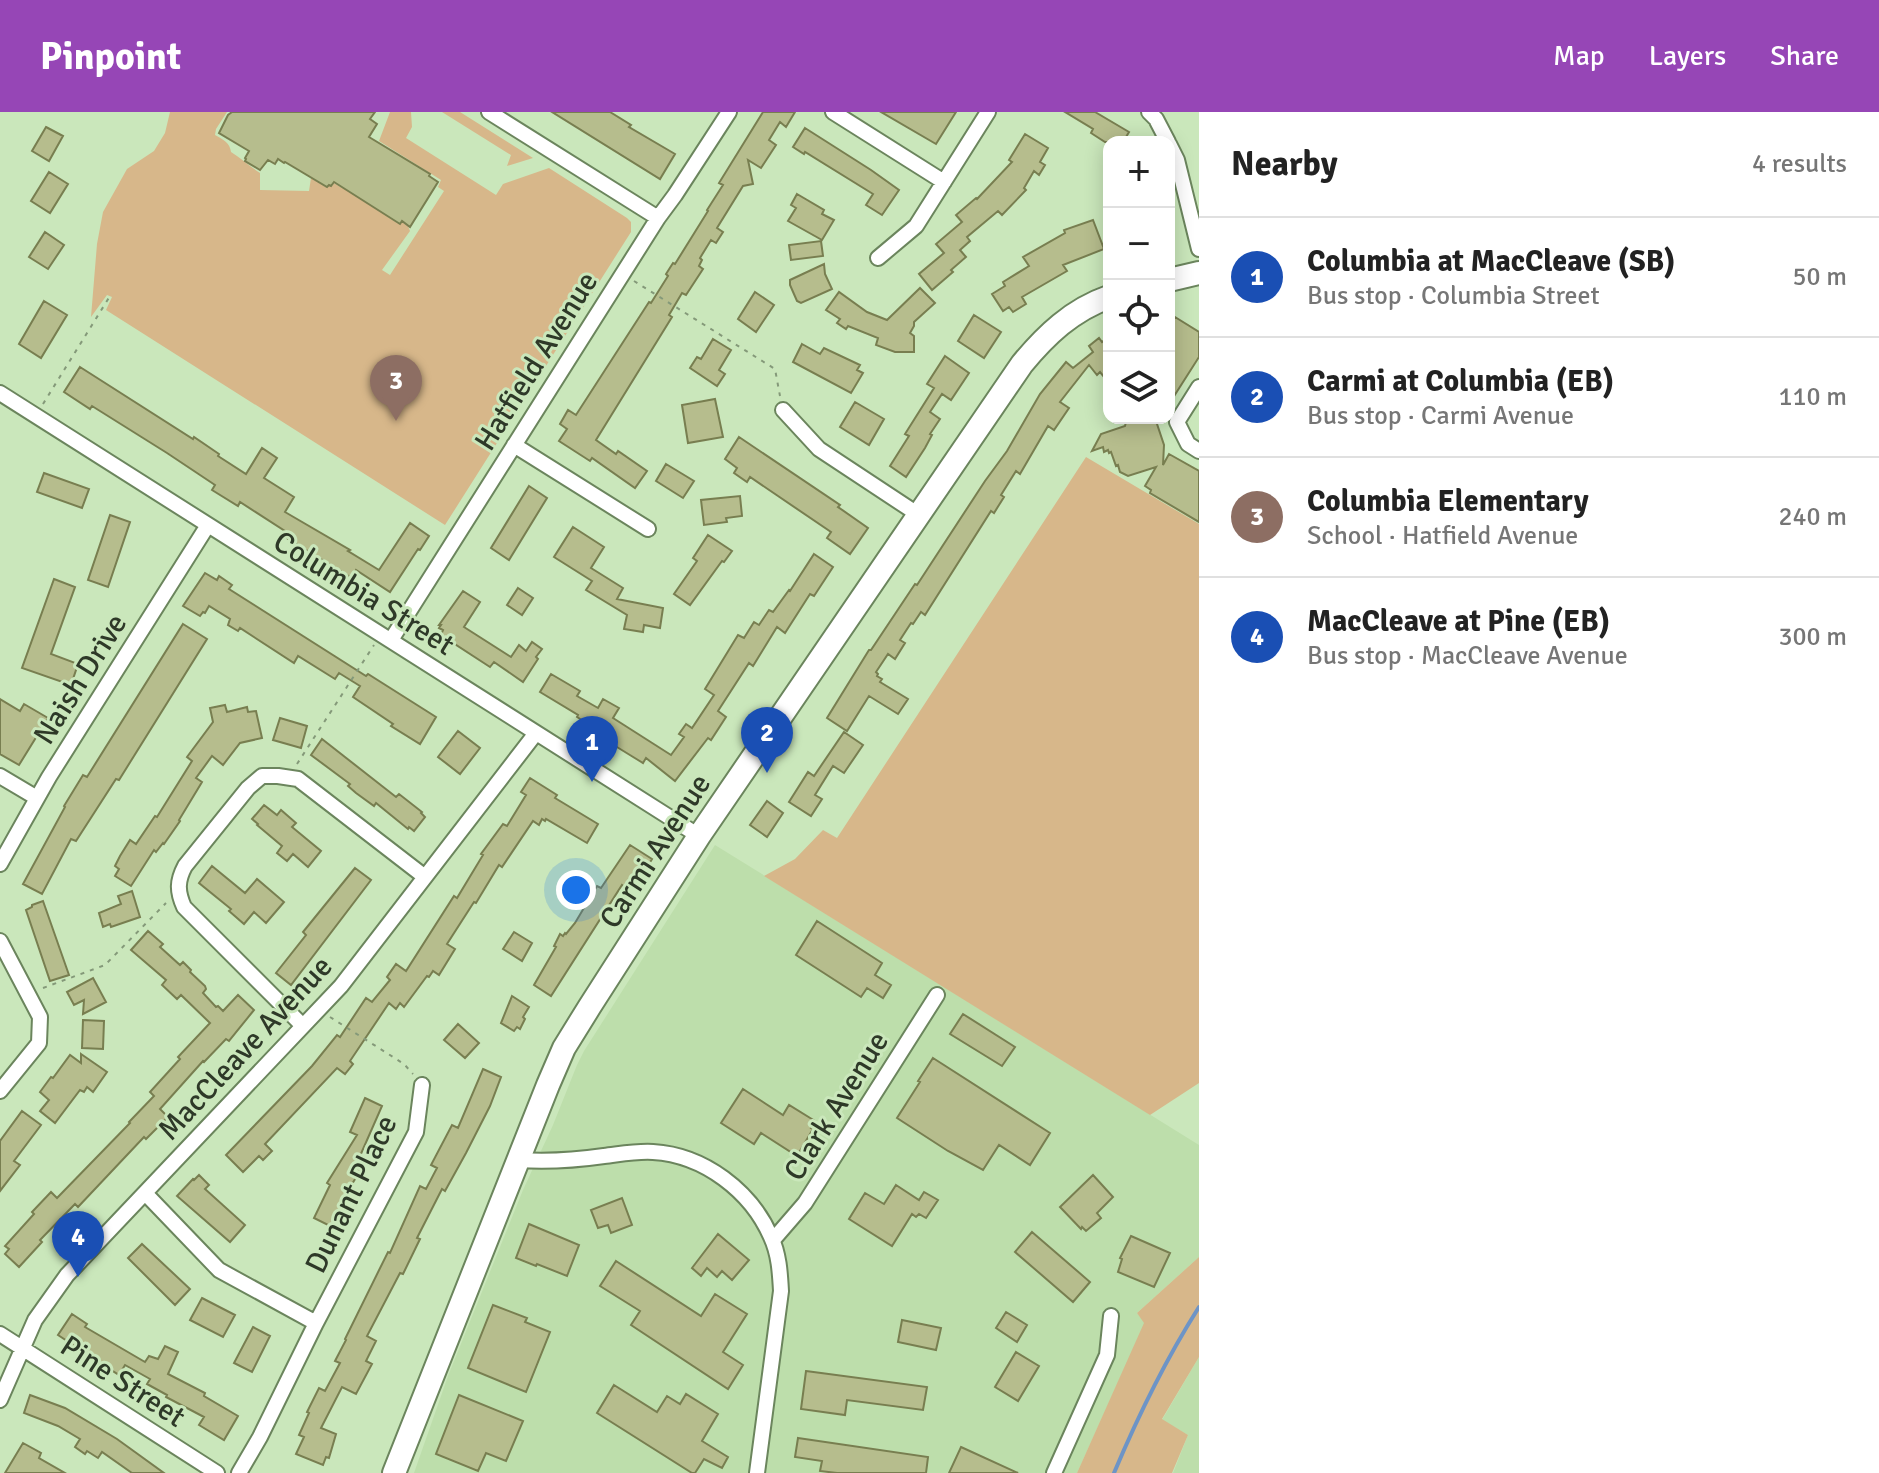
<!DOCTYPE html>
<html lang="en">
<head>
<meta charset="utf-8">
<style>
  :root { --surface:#fff; --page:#f6f6f6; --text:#222; --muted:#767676; --line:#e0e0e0; --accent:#9646b6 }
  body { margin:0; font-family:Signika,sans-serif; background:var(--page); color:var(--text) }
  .controls { position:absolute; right:24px; top:24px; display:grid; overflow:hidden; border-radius:16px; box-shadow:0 4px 20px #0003 }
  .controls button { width:72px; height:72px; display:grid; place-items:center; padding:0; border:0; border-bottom:2px solid var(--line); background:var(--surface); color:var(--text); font:40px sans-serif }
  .you { position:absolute; left:576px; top:778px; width:28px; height:28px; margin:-20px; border:6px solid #fff; border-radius:50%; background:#1a73e8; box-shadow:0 0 0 12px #1a73e833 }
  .badge { display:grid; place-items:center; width:52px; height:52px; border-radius:50%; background:var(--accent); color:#fff; font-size:26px; font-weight:700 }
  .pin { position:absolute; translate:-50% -66px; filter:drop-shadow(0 2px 4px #0008) }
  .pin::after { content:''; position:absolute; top:42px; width:28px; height:24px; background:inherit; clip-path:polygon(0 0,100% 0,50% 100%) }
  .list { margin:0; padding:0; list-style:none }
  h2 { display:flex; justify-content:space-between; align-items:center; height:104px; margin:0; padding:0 32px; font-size:34px }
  h2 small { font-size:26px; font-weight:400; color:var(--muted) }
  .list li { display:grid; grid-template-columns:52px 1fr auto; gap:24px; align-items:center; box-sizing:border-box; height:120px; padding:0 32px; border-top:2px solid var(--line) }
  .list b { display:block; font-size:30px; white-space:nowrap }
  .list p { margin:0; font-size:26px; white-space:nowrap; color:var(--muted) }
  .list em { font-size:26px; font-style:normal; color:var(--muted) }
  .icon { flex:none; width:44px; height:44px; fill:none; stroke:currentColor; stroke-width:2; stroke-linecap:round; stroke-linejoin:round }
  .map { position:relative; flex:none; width:1199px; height:1361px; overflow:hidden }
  header { display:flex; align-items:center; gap:48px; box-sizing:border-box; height:112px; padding:0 40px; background:var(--accent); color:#fff }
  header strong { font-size:38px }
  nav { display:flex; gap:44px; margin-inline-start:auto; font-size:28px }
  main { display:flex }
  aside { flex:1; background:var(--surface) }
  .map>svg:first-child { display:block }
  .built { fill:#bddeab }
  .green { fill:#d7b78a }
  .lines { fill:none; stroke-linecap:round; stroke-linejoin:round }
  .stream { stroke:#6d94c6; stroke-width:4 }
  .building { fill:#b6bd8d; stroke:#787e50; stroke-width:2 }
  .street-casing { stroke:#6b855d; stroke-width:18 }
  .secondary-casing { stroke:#6b855d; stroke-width:26 }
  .path { stroke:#849979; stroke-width:2; stroke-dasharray:4 6; stroke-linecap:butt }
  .street { stroke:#fff; stroke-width:14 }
  .secondary { stroke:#fff; stroke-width:22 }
  .labels { text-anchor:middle; stroke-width:6; stroke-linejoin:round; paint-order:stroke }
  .street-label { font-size:30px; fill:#2e3928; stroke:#cae7bb }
</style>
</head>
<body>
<header>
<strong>Pinpoint</strong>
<nav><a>Map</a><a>Layers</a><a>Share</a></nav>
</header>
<main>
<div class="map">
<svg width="1199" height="1361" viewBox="0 0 1199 1361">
  <rect width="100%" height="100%" fill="#cae7bb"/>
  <path class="built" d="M715 733 1199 1033V1145L1137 1201 1145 1211 1077 1361H414L448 1264 523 1078 553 1013 577 953 584 939Z
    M1199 1245V1361H1173L1188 1323 1162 1308Z"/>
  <path class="green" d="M170 0H227L216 17 215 23C224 28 230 31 231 40 241 46 249 54 260 61V78L309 79 311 66 326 75 328 73 332 74 334 71 342 76 345 73 360 86 389 102 388 105 399 112 402 110 408 114 410 119 382 158 390 163 444 79 438 75 441 68 379 29 390 0H411L412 15 406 26 496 83 503 72 549 56 627 106 631 110V120L445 413 106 198 112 185 107 183 91 205 97 132 103 100 127 57 154 39 165 21Z
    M442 0H460L533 46 507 54 511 43Z
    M1086 345 1199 412V971L1150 1003 764 764 795 747 823 718 837 726Z
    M1199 1145V1245L1162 1307 1188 1323 1172 1361H1077L1144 1211 1137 1201Z"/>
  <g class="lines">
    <path class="stream" d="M1114 1361C1138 1304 1166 1247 1199 1195"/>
  </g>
  <path class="building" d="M232 0H375L370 7 377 12 369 25 430 62 429 64 438 70 410 115 402 109 400 112 334 70 331 74 329 73 327 75 285 50 284 51 278 47 275 52 268 48 260 58 245 49 246 47 245 46 249 39 219 21 228 3Z
    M552 0H610L631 13 629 15 675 42 660 67Z
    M763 0H795L786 15 780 10 769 28 776 33 761 56 748 48 753 72 743 74 717 116 723 120 716 131 711 128 700 146 702 148 699 154 703 157 686 183 682 181 669 203 672 205 596 328 616 342 618 339 647 359 635 376 592 346 590 349 559 329 567 317 560 312 568 298 576 303 649 190 651 191 668 164 666 162 673 151 675 152 708 99 707 98 723 73 719 71Z
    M881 0H956L936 32Z
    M1065 0H1095L1129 20 1123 30H1105L1091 21 1093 17Z
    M46 15 63 24 49 49 32 39Z
    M805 16 871 58 899 78 882 103 866 93 873 82 805 40 804 42 793 35Z
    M1025 22 1048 36 1040 50 1045 53 1039 63 1034 59 1024 76 1026 78 1002 103 998 99 967 125 970 129 960 138 966 145 951 158 953 160 932 178 919 162 944 141 936 132 962 110 956 103 976 86 977 87 1012 50 1009 48Z
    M49 60 68 72 50 101 31 89Z
    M797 82 824 98 822 102 834 108 822 128 788 109 796 96 791 93Z
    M1093 108 1104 137 1063 153 1067 159 1022 185 1026 192 1013 200 1009 195 1003 199 992 182 1005 174 1003 170 1029 154 1023 145 1065 121 1064 118Z
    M45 120 64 133 48 157 29 145Z
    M821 129 823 144 791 148 789 133Z
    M824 152 825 162 832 177 801 191 797 189 790 173V168Z
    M920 176 935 191 914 210V214L910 221 914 224V240H895L876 233 878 226 848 214 846 217 837 211 840 207 826 198 839 180 867 200 887 208Z
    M755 180 774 193 756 220 738 207Z
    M44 189 67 203 41 246 19 232Z
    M974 203 1001 220 984 246 958 229Z
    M1175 205 1199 220V245L1169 292V214Z
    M1109 225V271L1100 260 1097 263 1089 253 1060 290 1069 296 1054 318 1048 314 1020 362 1016 359 1001 383 1004 385 994 401 991 399 925 503 921 500 913 512 911 511 900 528 905 531 895 547 888 542 876 560 878 562 877 564 882 567 880 570 908 587 898 602 869 584 847 619 827 606 869 538H871L915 472 917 473 985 369 1007 339 1040 282 1066 250 1073 256 1093 240 1089 234 1099 226 1102 230Z
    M713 227 731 238 719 258 725 262 717 274 690 256 697 245 701 247Z
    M802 232 820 242 824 236 860 253 857 258 863 261 851 281 793 250Z
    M945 244 969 261 951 288 942 282 930 300 940 307 930 322 932 323 925 336 906 365 890 354 909 324 905 322 934 276 927 272Z
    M80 255 193 327 194 325 219 342 218 344 246 362 262 336 277 346 264 366 294 385 285 400 350 438 348 439 379 458 410 411 429 424 420 438 418 437 390 480 356 458 352 466 285 425 288 421 240 390 238 394 212 378 215 373 167 341 92 294 90 297 64 280Z
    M715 287 723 325 688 331 682 293Z
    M855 290 884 307 869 333 840 315Z
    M1127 306H1155L1164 333 1163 353 1169 342 1199 359V410L1150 381 1151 378 1145 374 1156 355 1128 364 1120 360 1118 353 1116 354 1111 340 1109 341 1108 338 1104 340 1103 335 1092 339 1101 322 1125 314Z
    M739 325 840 393 838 395 868 416 850 442 827 426 831 420 750 365 747 370 734 361 737 356 725 347Z
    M666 352 694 369 683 386 656 369Z
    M44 361 89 377 82 396 37 380Z
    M529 374 547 386 509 448 491 436Z
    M740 384 742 404 726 406 727 410 704 413 701 388Z
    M110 403 130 410 108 475 88 468Z
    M573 415 604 435 591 456 623 476 617 487 663 496 660 516 644 513 643 520 624 517 627 503 586 478 592 469 554 445Z
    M708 423 732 439 724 450 722 449 690 493 674 482 697 449 693 446Z
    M814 442 833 455 814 484 810 482 785 521 777 515 753 554 749 551 718 599 726 605 711 628 708 626 675 669 646 646 643 651 612 632 613 630 586 614 588 612 577 605 578 603 540 580 551 562 580 579 577 584 598 596 603 587 619 596 613 606 671 643 684 625 679 622 686 612 692 616 714 583 705 577 738 523 744 526 754 510 759 513 769 498 773 500 789 478 790 479Z
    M205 461 217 468 219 464 232 473 229 477 366 564 368 562 436 605 420 632 391 614 393 612 353 585 360 574 339 561 335 567 298 544 294 551 240 516 238 519 228 513 230 507 209 494 205 501 203 500 200 504 183 494Z
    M54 467 75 475 51 542 78 552 71 573 22 556Z
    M518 476 533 486 522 503 507 493Z
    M463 479 480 490 464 515 511 545 519 533 526 539 532 530 542 537 536 545 538 547 523 570 494 550 490 555 441 523 443 518 439 516 441 513H439Z
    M183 512 207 527 119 668 116 667 76 729 71 727 42 782 23 772 65 695 64 694 83 663 87 665Z
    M0 587 20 599 24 592 48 606 19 653 0 642Z
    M225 593 227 600 247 595 248 600 256 599 262 626 240 631 223 653 212 644 196 666 202 670 179 708 180 709 164 732 163 731 156 740 154 738 131 774 115 764 119 757 115 754 120 744 130 728 136 732 155 704 157 705 192 649 187 645 213 610 210 596Z
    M280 606 307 614 301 636 273 628Z
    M458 619 480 636 460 662 438 645Z
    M844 620 863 633 844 661 833 654 815 683 822 687 811 704 789 690 808 660 814 664Z
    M322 627 396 685 399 682 422 700 421 701 425 705 414 719 409 715 408 717 376 691 374 694 356 681 348 674 350 672 311 643Z
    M530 666 557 683 555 686 598 712 587 731 546 707 545 709 542 707 539 713 533 709 502 755 499 753 476 791 474 790 447 832 455 837 439 863 433 859 429 865 427 864 404 895 400 891 396 897 389 891 350 949 353 952 345 962 337 956 265 1032 272 1039 263 1048 259 1044 243 1060 226 1043 312 954 337 923 340 925 366 886 372 890 390 868 387 865 396 852 406 859 454 784 457 786 483 743 481 742 503 712 507 714 526 683 521 680Z
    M767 689 783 701 767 725 750 713Z
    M264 693 277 703 281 698 296 711 292 715 321 739 308 755 293 742 287 749 277 741 282 734 257 713 258 712 252 707Z
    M630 733 652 747 640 767 633 763 625 775 622 773 551 884 534 873 556 835 554 834 560 822 563 824 565 821 566 822 575 811 597 774 601 776Z
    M212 754 245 781 257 767 284 790 266 811 254 800 244 812 229 799 231 797 199 771Z
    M355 756 371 768 291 873 276 861 306 823 303 820Z
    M132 779 140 805 111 815 110 812 103 815 99 801 121 792 118 784Z
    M43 789 69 863 50 869 26 798 32 795V793Z
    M817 809 882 851 875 863 891 873 883 886 867 876 861 885 796 843Z
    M148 819 163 832 160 835 180 853 183 850 191 858 190 860 205 874 206 877 203 881 216 895 218 894 223 899 238 883 254 898 229 929 226 927 204 950 203 949 160 997 168 1005 146 1027 144 1025 78 1095 75 1092 40 1128 42 1130 19 1155 5 1142 9 1137 5 1134 34 1102 32 1100 51 1080 57 1086 130 1011 129 1010 154 984 150 980 180 947 178 945 210 911 181 883 177 887 162 873 166 868 131 838Z
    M514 820 532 831 522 849 503 837Z
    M93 866 106 890 83 902 84 888 74 893 67 880Z
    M512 884 529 895 523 905 525 907 520 917 517 915 514 919 501 911Z
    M963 902 1015 935 1002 954 950 922Z
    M83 908 104 909 103 937 82 936Z
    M458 912 479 931 465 946 444 928Z
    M81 942 107 960 93 980 87 975 84 980 80 978 55 1011 40 999 49 988 40 980 51 965 53 966 70 943 81 951Z
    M933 946 1050 1021 1030 1053 999 1033 983 1058 948 1039 897 1006 920 970 918 969Z
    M483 957 501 965 490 994 466 1041 445 1079 442 1077 417 1126 420 1127 403 1162 400 1161 367 1224 376 1229 366 1249 372 1252 356 1282 342 1275 321 1316 336 1322 329 1346 326 1345 323 1353 296 1342 304 1325 299 1323 309 1301 307 1300 319 1276 325 1279 340 1251 335 1249 346 1228 345 1227 388 1140 390 1141 420 1074 426 1077 437 1056 431 1053 452 1013 458 1016Z
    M743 977 783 1003 789 993 815 1009 811 1016 813 1017 797 1044 761 1021 754 1032 721 1011Z
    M365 986 382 994 360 1044 366 1049 343 1087 346 1088 332 1115 314 1106 330 1073 327 1071 357 1023 350 1020Z
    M22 999 41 1013 14 1049 20 1053 0 1079V1029Z
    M199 1063 209 1073 205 1077 245 1113 230 1130 177 1084 193 1067 194 1068Z
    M1093 1063 1113 1085 1097 1101 1101 1106 1086 1119 1082 1115 1081 1117 1060 1095Z
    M896 1073 919 1088 924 1080 938 1088 926 1106 919 1102 916 1105 912 1102 892 1134 849 1107 865 1081 884 1092Z
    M622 1086 632 1113 611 1121 608 1113 598 1116 591 1098Z
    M529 1112 579 1133 567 1164 537 1152 536 1154 516 1146Z
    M1032 1120 1090 1170 1073 1190 1015 1140Z
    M718 1122 749 1148 732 1168 722 1159 717 1165 707 1156 701 1164 692 1156Z
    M1131 1124 1170 1141 1154 1175 1118 1160 1122 1147 1120 1146Z
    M142 1132 190 1177 175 1193 128 1146Z
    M616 1149 701 1204 715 1182 747 1202 723 1240 743 1253 728 1277 631 1213 640 1199 600 1174Z
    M202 1186 235 1203 223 1225 190 1208Z
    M493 1193 527 1206 525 1210 550 1220 526 1280 468 1256Z
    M1006 1200 1027 1213 1017 1230 996 1216Z
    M72 1202 87 1212 85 1215 145 1250 149 1244 158 1247 165 1234 178 1240 168 1262 205 1281 204 1284 238 1304 224 1328 199 1313 204 1305 166 1285 167 1283 147 1272 150 1267 125 1253 119 1263 58 1223Z
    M902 1208 941 1216 936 1238 898 1230Z
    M253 1215 270 1224 252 1260 234 1251Z
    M1016 1240 1039 1254 1018 1289 995 1275Z
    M806 1259 927 1275 923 1298 847 1288 845 1303 801 1297Z
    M614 1273 657 1300 667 1284 680 1292 686 1282 718 1302 702 1329 728 1345 722 1356 704 1347 695 1361H692L597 1301Z
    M30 1283 65 1296 117 1327 164 1361H132L102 1340 98 1346 87 1339 85 1342 75 1335 80 1327 58 1314 24 1301Z
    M459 1283 523 1309 506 1349 486 1341 478 1359 436 1342Z
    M798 1326 928 1345 926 1361H837L820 1359 822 1349 795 1345Z
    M23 1331 41 1341 39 1346 65 1361H5Z
    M961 1335 1018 1361H949Z"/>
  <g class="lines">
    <g class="street-casing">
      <path id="street" d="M489 0 658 106
        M833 0 944 70
        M1149 0 1156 7 1168 30
        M1169 32 1177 48 1199 137
        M878 146 916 114 988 0
        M1199 275 1177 310 1188 332 1199 339
        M0 281 699 724
        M783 298 819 337 919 403
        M514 333 648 417
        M391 528 658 106 675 83 729 0
        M0 664 37 686
        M0 752 49 665 208 413
        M0 829 40 905 39 931 0 979
        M303 914 184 795C177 779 177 769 185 754L248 676 262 664H278L298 667 425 765
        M519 1048C548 1050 576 1048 604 1044 621 1042 636 1039 653 1040 704 1043 751 1079 771 1125 779 1142 780 1161 781 1179L757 1361
        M145 1081 219 1158 316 1211
        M773 1128 805 1091 937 883
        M0 1222 217 1361
        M0 1288 35 1208 67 1163 341 874 536 621
        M239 1361 260 1325 316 1211 416 1020 422 973
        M1054 1361 1107 1243 1111 1204"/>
    </g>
    <g class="secondary-casing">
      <path id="secondary" d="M1169 168 1199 161
        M394 1361 548 973 564 936 590 894 699 724 1022 252C1046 223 1072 198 1109 185"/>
    </g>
    <path class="path" d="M634 169 775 257 780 284
      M43 292 110 184
      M297 652 374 533
      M43 876 105 853 166 791
      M330 905 404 952 413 962"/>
    <use href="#street" class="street"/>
    <use href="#secondary" class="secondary"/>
  </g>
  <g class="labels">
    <g class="street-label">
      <text transform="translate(536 249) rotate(-58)" y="10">Hatfield Avenue</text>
      <text transform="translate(364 481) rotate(32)" y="10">Columbia Street</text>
      <text transform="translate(80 567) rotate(-58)" y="10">Naish Drive</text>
      <text transform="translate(655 739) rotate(-57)" y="10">Carmi Avenue</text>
      <text transform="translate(245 936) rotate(-47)" y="10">MacCleave Avenue</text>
      <text transform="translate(836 994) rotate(-58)" y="10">Clark Avenue</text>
      <text transform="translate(351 1082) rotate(-64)" y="10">Dunant Place</text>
      <text transform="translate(123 1269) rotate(33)" y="10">Pine Street</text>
    </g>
  </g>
</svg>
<div class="controls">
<button>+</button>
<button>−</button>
<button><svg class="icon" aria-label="locate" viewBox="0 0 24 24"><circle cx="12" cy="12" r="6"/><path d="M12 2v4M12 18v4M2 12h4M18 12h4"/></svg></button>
<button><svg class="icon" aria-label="layers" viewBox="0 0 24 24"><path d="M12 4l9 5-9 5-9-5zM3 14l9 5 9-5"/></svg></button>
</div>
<div class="you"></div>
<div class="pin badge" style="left:592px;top:670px;background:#1a4fb4">1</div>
<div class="pin badge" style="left:767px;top:661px;background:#1a4fb4">2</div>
<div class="pin badge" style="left:396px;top:309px;background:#8d6e63">3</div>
<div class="pin badge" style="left:78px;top:1165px;background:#1a4fb4">4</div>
</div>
<aside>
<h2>Nearby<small>4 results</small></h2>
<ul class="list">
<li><span class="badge" style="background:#1a4fb4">1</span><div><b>Columbia at MacCleave (SB)</b><p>Bus stop · Columbia Street</p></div><em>50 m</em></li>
<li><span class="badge" style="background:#1a4fb4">2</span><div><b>Carmi at Columbia (EB)</b><p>Bus stop · Carmi Avenue</p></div><em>110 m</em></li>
<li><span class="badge" style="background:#8d6e63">3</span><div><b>Columbia Elementary</b><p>School · Hatfield Avenue</p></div><em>240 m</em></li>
<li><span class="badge" style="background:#1a4fb4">4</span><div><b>MacCleave at Pine (EB)</b><p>Bus stop · MacCleave Avenue</p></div><em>300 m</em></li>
</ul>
</aside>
</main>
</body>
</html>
